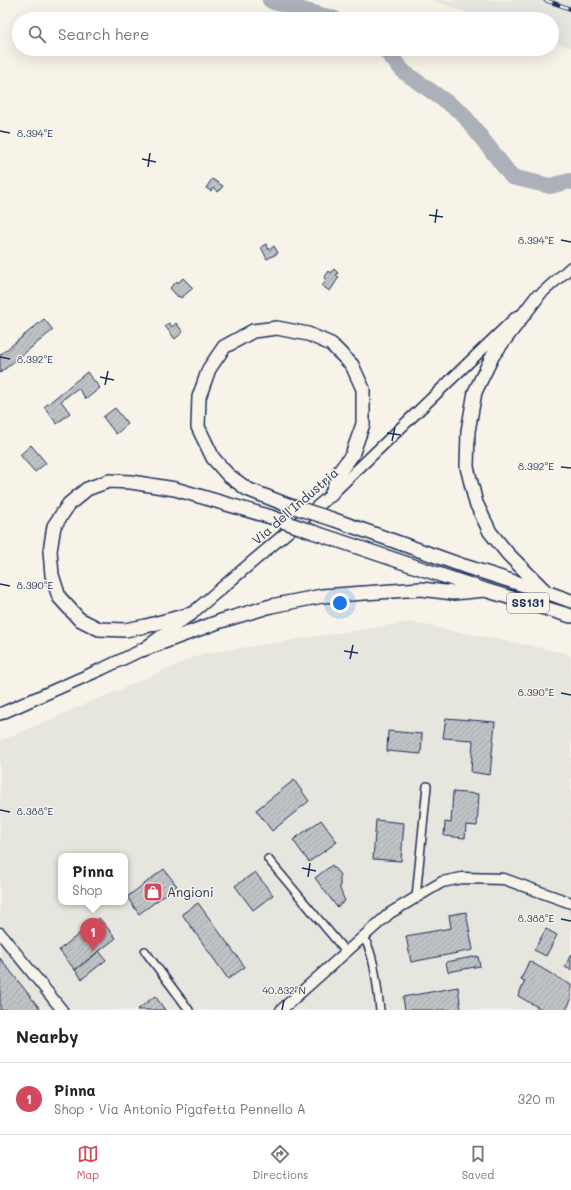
<!DOCTYPE html>
<html lang="en">
<head>
<meta charset="utf-8">
<style>
  :root { --surface:#fff; --page:#f2f2f2; --text:#222; --muted:#767676; --line:#e0e0e0; --accent:#d1495b }
  body { margin:0; font-family:Mali,sans-serif; background:var(--page); color:var(--text) }
  .you { position:absolute; left:340px; top:603px; width:14px; height:14px; margin:-10px; border:3px solid #fff; border-radius:50%; background:#1a73e8; box-shadow:0 0 0 6px #1a73e833 }
  .badge { display:grid; place-items:center; width:26px; height:26px; border-radius:50%; background:var(--accent); color:#fff; font-size:13px; font-weight:700 }
  .pin { position:absolute; translate:-50% -33px; filter:drop-shadow(0 1px 2px #0008) }
  .pin::after { content:''; position:absolute; top:21px; width:14px; height:12px; background:inherit; clip-path:polygon(0 0,100% 0,50% 100%) }
  .popup { position:absolute; left:58px; top:853px; width:70px; height:52px; box-sizing:border-box; display:grid; place-content:center; border-radius:8px; background:var(--surface); filter:drop-shadow(0 1px 3px #0005); font-size:13px; white-space:nowrap; color:var(--muted) }
  .popup b { font-size:15px; color:var(--text) }
  .popup::after { content:''; position:absolute; left:50%; top:100%; margin-left:-8px; border:8px solid transparent; border-top-color:var(--surface) }
  .list { margin:0; padding:0; list-style:none }
  h2 { display:flex; justify-content:space-between; align-items:center; height:52px; margin:0; padding:0 16px; font-size:17px }
  h2 small { font-size:13px; font-weight:400; color:var(--muted) }
  .list li { display:grid; grid-template-columns:26px 1fr auto; gap:12px; align-items:center; box-sizing:border-box; height:72px; padding:0 16px; border-top:1px solid var(--line) }
  .list b { display:block; font-size:15px; white-space:nowrap }
  .list p { margin:0; font-size:13px; white-space:nowrap; color:var(--muted) }
  .list em { font-size:13px; font-style:normal; color:var(--muted) }
  .icon { flex:none; width:22px; height:22px; fill:none; stroke:currentColor; stroke-width:2; stroke-linecap:round; stroke-linejoin:round }
  .map { position:relative; flex:none; width:571px; height:1010px; overflow:hidden }
  .search { position:absolute; background:var(--surface); box-shadow:0 4px 16px #0002; left:12px; right:12px; top:12px; height:44px; display:flex; align-items:center; gap:10px; box-sizing:border-box; padding:0 14px; border-radius:22px; color:var(--muted); font-size:15px }
  .sheet { height:124px; background:var(--surface) }
  nav { display:flex; justify-content:space-around; align-items:center; box-sizing:border-box; height:56px; border-top:1px solid var(--line); background:var(--surface); font-size:11px; color:var(--muted) }
  nav a { display:grid; justify-items:center; gap:2px }
  nav .on { color:var(--accent) }
  .map>svg:first-child { display:block }
  .built { fill:#e6e5de; fill-rule:evenodd }
  .lines { fill:none; stroke-linecap:round; stroke-linejoin:round }
  .river { stroke:#acb0b9; stroke-width:16 }
  .building { fill:url(#building-hatch); stroke:#1b2f5e }
  .street-casing { stroke:#1b2f5e; stroke-width:10 }
  .secondary-casing { stroke:#1b2f5e; stroke-width:13 }
  .primary-casing { stroke:#1b2f5e; stroke-width:14 }
  .highway-casing { stroke:#1b2f5e; stroke-width:16 }
  .street { stroke:#f7f3e8; stroke-width:7 }
  .secondary { stroke:#f7f3e8; stroke-width:10 }
  .primary { stroke:#f7f3e8; stroke-width:11 }
  .highway { stroke:#f7f3e8; stroke-width:13 }
  .rail-casing { stroke:#1b2f5e; stroke-width:4 }
  .rail { stroke:#f7f3e8; stroke-width:2.5; stroke-dasharray:8; stroke-linecap:butt }
  .highway-bridge-casing { stroke:#1b2f5e; stroke-width:16; stroke-linecap:butt }
  .highway-bridge { stroke:#f7f3e8; stroke-width:13 }
  .ticks { fill:none; stroke:#1b2f5e; stroke-width:1.5 }
  .labels { text-anchor:middle; stroke-width:3; stroke-linejoin:round; paint-order:stroke }
  .shield { fill:#f7f3e8; stroke:#5d6a87; stroke-width:1 }
  .shield-label { font-size:12px; font-weight:bold; fill:#1b2f5e }
  .street-label { font-size:13px; fill:#1b2f5e; stroke:#f7f3e8 }
  .poi-label { font-size:13px; fill:#1b2f5e; stroke:#f7f3e8; text-anchor:start }
  .ticks-label { font-size:10px; text-anchor:middle; fill:#1b2f5e; stroke:#f7f3e8; stroke-width:3; stroke-linejoin:round; paint-order:stroke }
</style>
</head>
<body>
<div class="map">
<svg width="571" height="1010" viewBox="0 0 571 1010">
  <defs>
    <pattern id="building-hatch" width="6" height="6" patternUnits="userSpaceOnUse"><rect width="6" height="6" fill="#c0c3c5"/><path d="M-1 1l2-2M0 6l6-6M5 7l2-2" fill="none" stroke="#a4a8ac"/></pattern>
  </defs>
  <rect width="100%" height="100%" fill="#f7f3e8"/>
  <filter id="ink" filterUnits="userSpaceOnUse"><feTurbulence type="fractalNoise" baseFrequency=".025" numOctaves="2"/><feDisplacementMap in="SourceGraphic" scale="8" xChannelSelector="R" yChannelSelector="G"/><feConvolveMatrix kernelMatrix="1 2 1 2 8 2 1 2 1" color-interpolation-filters="sRGB"/></filter>
  <g filter="url(#ink)">
    <path class="built" d="M431 0H571V48L552 42V19H485Z
      M409 622 562 652 571 656V1010H0V741L202 654ZM61 856H125V902H61Z"/>
    <g class="lines">
      <path class="river" d="M270 0 274 2 335 19
        M384 49 404 72 462 113 512 177 550 186 570 181 571 182"/>
    </g>
    <path class="building" d="M212 179 223 186 218 192 213 188 211 191 206 188Z
      M266 244 269 250 274 246 278 253 267 259 261 247Z
      M334 269 338 273 336 275 339 277 330 291 322 286 327 280 324 278 329 271 331 273Z
      M183 278 193 288 181 298 179 296 178 297 170 288 177 281 178 283Z
      M44 319 53 330 0 373V355Z
      M169 323 172 327 176 323 183 332 175 339 165 326Z
      M87 372 100 388 86 399 78 388 61 401 70 413 57 424 44 407Z
      M115 408 128 424 116 434 103 417Z
      M31 445 46 463 35 472 20 455Z
      M446 718 495 722 490 775 471 772 473 740 443 738Z
      M388 731 422 734 421 754 387 751Z
      M294 780 309 801 272 831 256 810Z
      M453 792 479 794 477 826 466 825 465 838 444 836 445 822 451 823Z
      M321 820 337 842 309 862 293 840Z
      M376 820 404 823 401 861 373 859Z
      M332 865 340 875V889L345 901 337 907 315 878Z
      M164 869 177 886 139 914 127 897Z
      M255 872 273 895 253 910 235 886Z
      M198 903 245 967 228 979 182 914Z
      M466 912 473 950 411 962 406 936 451 928 449 915Z
      M99 918 116 938 75 970 59 950Z
      M546 929 557 935 546 956 534 950Z
      M99 951 106 960 82 979 75 970Z
      M571 954V970L565 967Z
      M478 956 480 966 448 972 446 962Z
      M0 958 41 1010H0Z
      M529 961 571 985V1000L566 1010H543L518 996 525 981 521 979Z
      M458 987 461 1010H405L403 997Z
      M155 996 165 1010H137Z"/>
    <g class="lines">
      <g class="street-casing">
        <path id="street" d="M268 859 346 952
          M416 897 427 786
          M363 936C375 955 377 987 380 1010
          M145 951 189 1010"/>
      </g>
      <g class="secondary-casing">
        <path id="secondary" d="M533 301 571 267
          M332 494 517 316
          M0 933 62 1010
          M281 1010 390 913 442 882 462 878 504 879 571 903"/>
      </g>
      <g class="primary-casing">
        <path id="primary" d="M0 714 102 669 142 650 191 614 331 495"/>
      </g>
      <g class="highway-casing">
        <path id="highway" d="M537 297 493 355 475 392 468 431 467 467 476 503 490 532 508 554 546 592
          M285 504 247 489 228 475 213 458 198 427 199 397 209 369 224 347 253 331 277 328 308 334 331 344 352 365 363 389V424L352 455 340 471 331 495
          M332 519 464 566 546 592 571 601
          M313 532 485 590 571 616
          M191 614 146 626 125 630 99 629 79 619 59 597 52 575 50 551 54 526 69 504 87 489 109 481 131 482 175 489 271 517
          M142 650 221 621 271 606 322 596 421 589 453 593 485 590"/>
      </g>
      <use href="#street" class="street"/>
      <use href="#secondary" class="secondary"/>
      <use href="#primary" class="primary"/>
      <use href="#highway" class="highway"/>
      <g class="rail-casing">
        <path id="rail" d="M545 0 571 9"/>
      </g>
      <use href="#rail" class="rail"/>
      <g class="highway-bridge-casing">
        <path id="highway-bridge" d="M285 504 332 519
          M271 517 313 532"/>
      </g>
      <use href="#highway-bridge" class="highway-bridge"/>
    </g>
  </g>
  <path class="ticks" d="M0 131 10 133M142 159 156 162M148 167 150 153M429 215 443 217M435 223 437 209M561 240 571 242M0 357 10 359M100 377 114 380M105 385 108 371M387 433 401 435M392 441 395 427M561 467 571 468M0 584 10 586M344 651 358 653M350 659 353 645M561 693 571 695M0 810 10 812M302 868 316 871M308 877 310 863M561 919 571 921M282 1010 284 1000"/>
  <defs>
    <g id="shop-square" transform="scale(1)"><rect x="-9" y="-9" width="18" height="18" rx="4" fill="#d1495b" stroke="#f7f3e8"/><path d="M-5-2.5h2.3a2.7 3.5 0 0 1 5.4 0H5L5.5 6h-11ZM-1.5-2.5h3a1.5 2.3 0 0 0-3 0Z" fill="#fff"/></g>
  </defs>
  <g fill-rule="evenodd">
    <use href="#shop-square" x="153" y="892"/>
  </g>
  <g class="labels">
    <rect class="shield" x="507" y="593" width="42" height="20" rx="3"/>
    <g class="shield-label">
      <text x="528" y="607">SS131</text>
    </g>
    <g class="street-label">
      <text transform="translate(295 506) rotate(-41)" y="5">Via dell'Industria</text>
    </g>
    <g class="poi-label">
      <text x="167" y="897">Angioni</text>
    </g>
  </g>
  <g class="ticks-label">
    <text x="35" y="137">8.394°E</text>
    <text x="536" y="244">8.394°E</text>
    <text x="35" y="363">8.392°E</text>
    <text x="536" y="470">8.392°E</text>
    <text x="35" y="589">8.390°E</text>
    <text x="536" y="696">8.390°E</text>
    <text x="35" y="815">8.388°E</text>
    <text x="536" y="922">8.388°E</text>
    <text x="284" y="994">40.832°N</text>
  </g>
</svg>
<div class="you"></div>
<div class="pin badge" style="left:93px;top:951px">1</div>
<div class="popup"><b>Pinna</b>Shop</div>
<div class="search"><svg class="icon" aria-label="search" viewBox="0 0 24 24"><circle cx="10" cy="10" r="6"/><path d="M15 15l6 6"/></svg>Search here</div>
</div>
<section class="sheet">
<h2>Nearby<small></small></h2>
<ul class="list">
<li><span class="badge">1</span><div><b>Pinna</b><p>Shop · Via Antonio Pigafetta Pennello A</p></div><em>320 m</em></li>
</ul>
</section>
<nav>
<a class="on"><svg class="icon" aria-label="map" viewBox="0 0 24 24"><path d="M3 6l6-2 6 2 6-2v14l-6 2-6-2-6 2zM9 4v14M15 6v14"/></svg>Map</a>
<a><svg class="icon" aria-label="directions" viewBox="0 0 24 24"><path d="M12 3l9 9-9 9-9-9zM9 14v-3h6M13 9l2 2-2 2"/></svg>Directions</a>
<a><svg class="icon" aria-label="saved" viewBox="0 0 24 24"><path d="M7 4h10v16l-5-4-5 4z"/></svg>Saved</a>
</nav>
</body>
</html>
